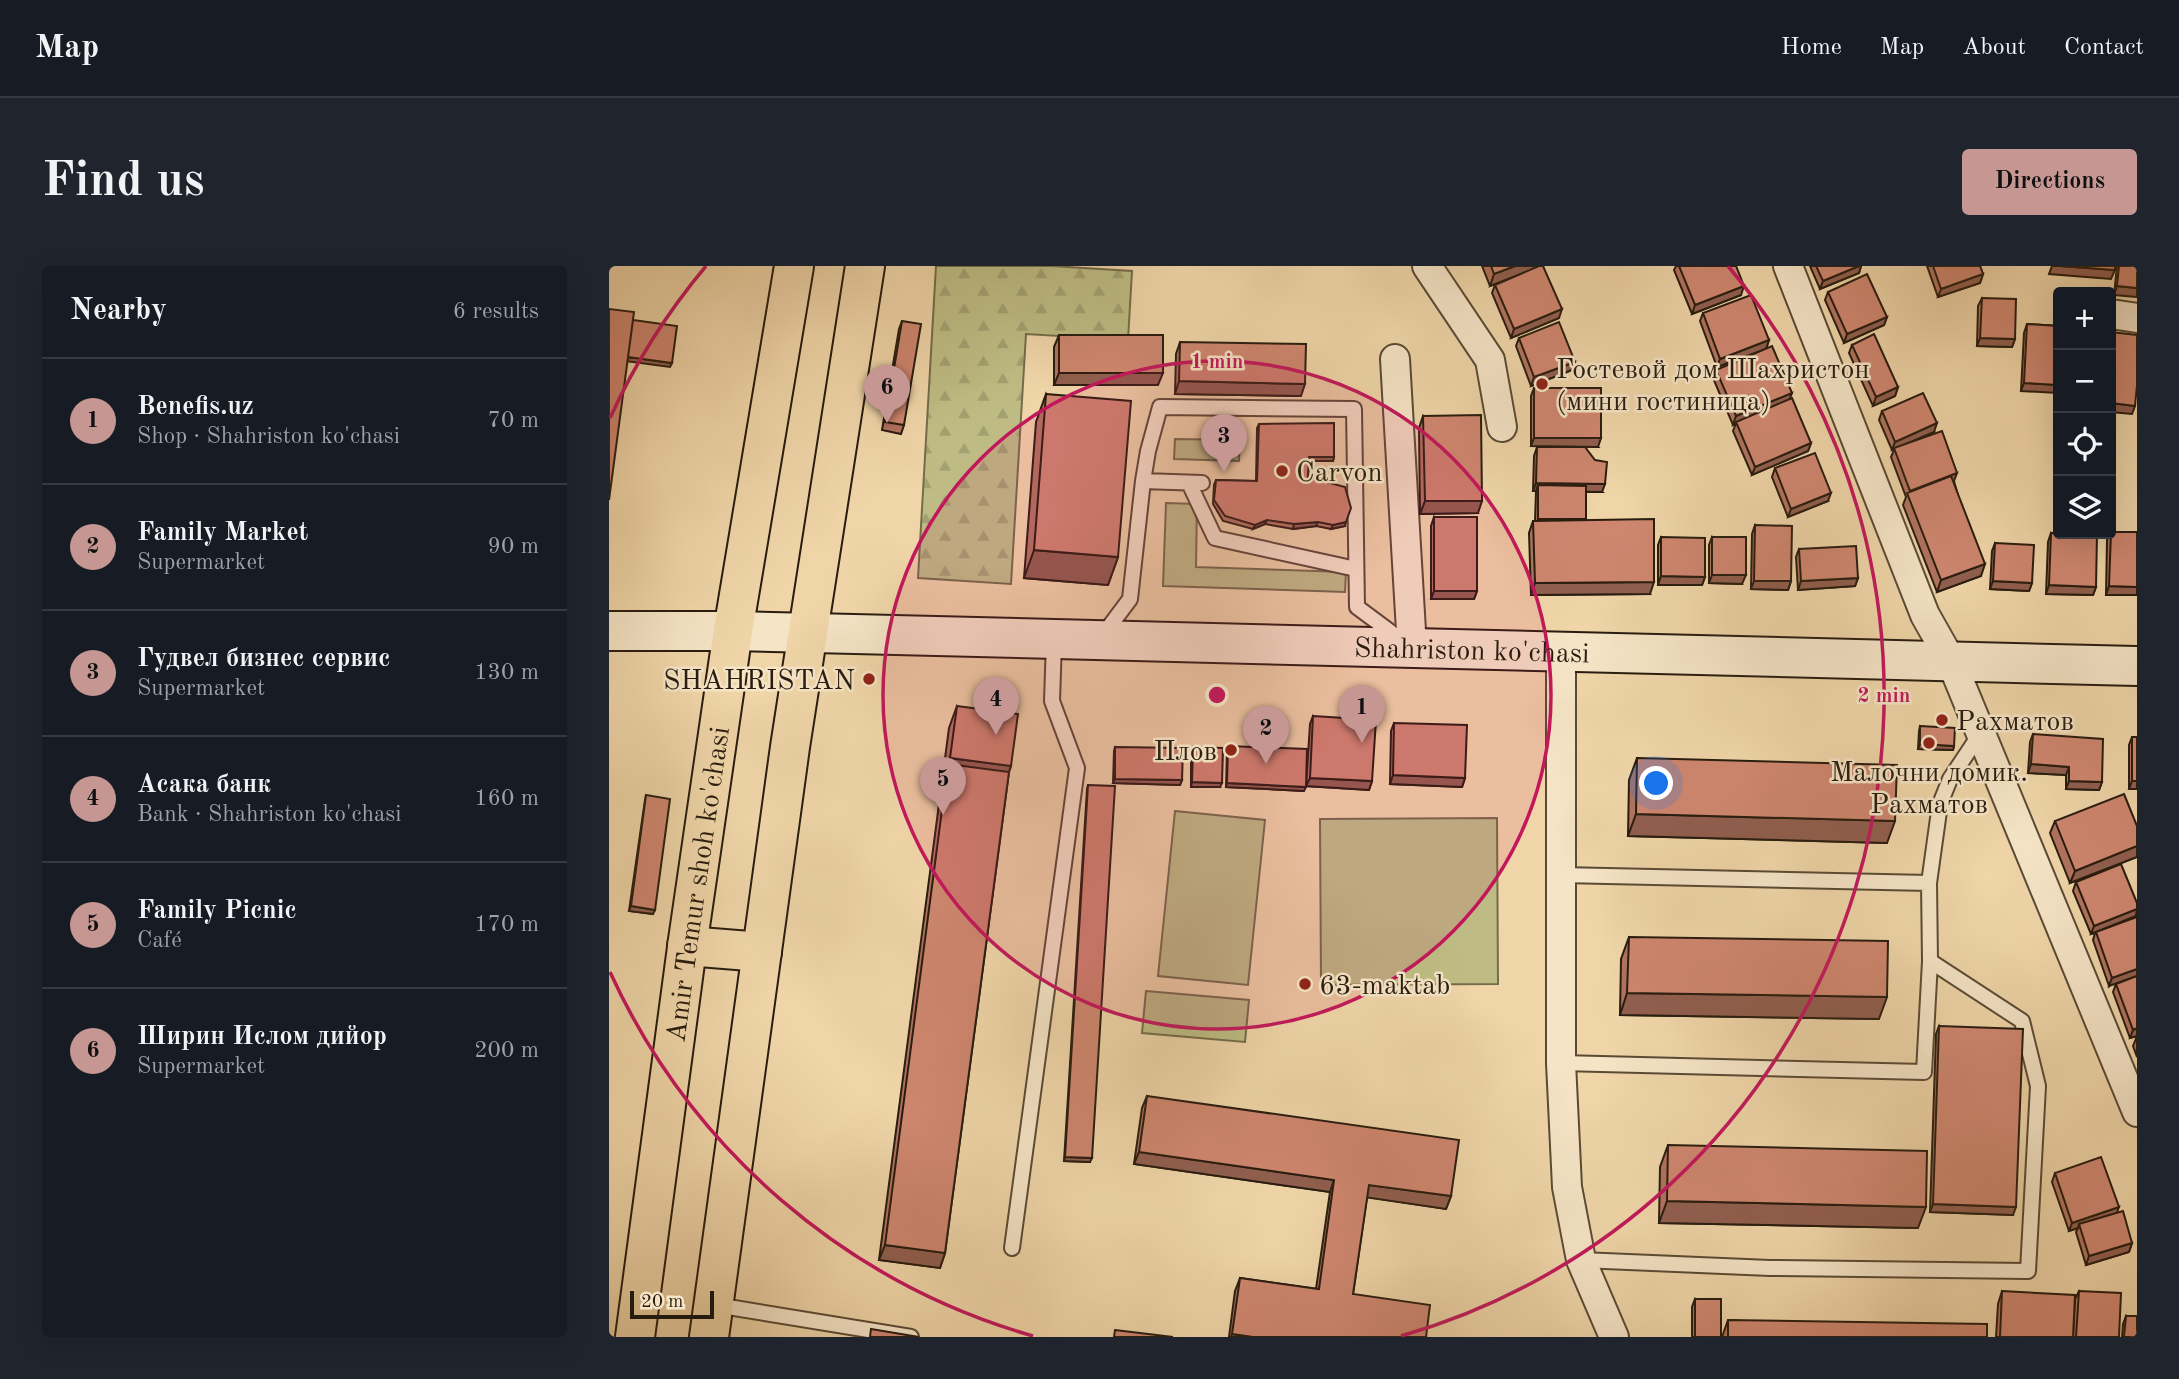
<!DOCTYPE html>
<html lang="en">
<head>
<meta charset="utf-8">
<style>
  :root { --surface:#171b24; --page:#20242c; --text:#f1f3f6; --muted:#9ea1a6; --line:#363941; --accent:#c59692 }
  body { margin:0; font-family:"Old Standard TT",serif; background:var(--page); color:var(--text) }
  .controls { position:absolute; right:21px; top:21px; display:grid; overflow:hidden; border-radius:7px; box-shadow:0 7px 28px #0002 }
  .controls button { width:63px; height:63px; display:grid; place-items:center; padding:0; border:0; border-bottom:2px solid var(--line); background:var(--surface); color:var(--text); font:35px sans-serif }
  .scale { position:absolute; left:21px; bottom:18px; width:84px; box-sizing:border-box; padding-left:7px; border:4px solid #291c0f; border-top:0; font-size:19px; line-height:24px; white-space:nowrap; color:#291c0f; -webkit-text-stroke:5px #f5e4c6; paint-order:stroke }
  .you { position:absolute; left:1048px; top:518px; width:24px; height:24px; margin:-18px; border:5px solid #fff; border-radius:50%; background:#1a73e8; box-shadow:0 0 0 10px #1a73e833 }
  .badge { display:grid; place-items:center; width:46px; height:46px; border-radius:50%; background:var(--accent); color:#111; font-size:23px; font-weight:700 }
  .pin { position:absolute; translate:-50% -58px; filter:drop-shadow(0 2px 4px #0008) }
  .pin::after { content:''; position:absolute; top:37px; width:24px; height:21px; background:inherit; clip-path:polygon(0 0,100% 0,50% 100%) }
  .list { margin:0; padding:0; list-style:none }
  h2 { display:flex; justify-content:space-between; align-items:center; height:91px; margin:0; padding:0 28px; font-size:30px }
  h2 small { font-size:23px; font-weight:400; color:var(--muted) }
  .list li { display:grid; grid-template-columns:46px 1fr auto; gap:21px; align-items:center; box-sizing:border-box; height:126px; padding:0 28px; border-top:2px solid var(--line) }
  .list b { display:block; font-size:26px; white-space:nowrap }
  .list p { margin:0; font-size:23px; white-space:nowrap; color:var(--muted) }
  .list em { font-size:23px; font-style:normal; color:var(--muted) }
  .icon { flex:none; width:38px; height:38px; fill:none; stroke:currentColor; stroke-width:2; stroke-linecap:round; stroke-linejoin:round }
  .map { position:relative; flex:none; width:1528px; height:1071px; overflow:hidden; border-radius:7px }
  header { display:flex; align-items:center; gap:42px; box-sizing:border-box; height:98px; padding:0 35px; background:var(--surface); border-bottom:2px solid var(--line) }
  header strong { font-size:33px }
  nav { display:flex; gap:38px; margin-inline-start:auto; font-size:24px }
  .intro { display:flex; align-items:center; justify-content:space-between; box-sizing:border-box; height:168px; padding:0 42px }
  h1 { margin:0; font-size:49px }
  .button { padding:18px 32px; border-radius:7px; background:var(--accent); color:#111; font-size:24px; font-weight:700 }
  main { display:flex; gap:42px; padding:0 42px }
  aside { flex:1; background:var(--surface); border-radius:7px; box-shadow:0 7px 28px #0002 }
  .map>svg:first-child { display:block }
  .green { fill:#bebc84; stroke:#746c4a; stroke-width:2 }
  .forest { fill:url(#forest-firs); stroke:#746c4a; stroke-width:2 }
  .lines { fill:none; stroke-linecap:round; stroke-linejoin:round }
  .service-casing { stroke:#5a4a35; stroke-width:18 }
  .minor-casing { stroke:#5a4a35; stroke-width:32 }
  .secondary-casing { stroke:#291c0f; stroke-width:42 }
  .primary-casing { stroke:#291c0f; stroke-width:42 }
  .service { stroke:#f5e4c6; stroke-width:14 }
  .minor { stroke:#f5e4c6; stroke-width:28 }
  .secondary { stroke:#f5e4c6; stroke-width:38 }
  .primary { stroke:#efd5a8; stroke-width:38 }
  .wall { fill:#b1735f; stroke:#291c0f; stroke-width:2 }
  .shaded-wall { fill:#905e4e; stroke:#291c0f; stroke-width:2 }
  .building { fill:#ce866f; stroke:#291c0f; stroke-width:2 }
  .ring { fill:none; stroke:#c2185b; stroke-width:3.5 }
  .poi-dot { fill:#8f2418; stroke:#f5e4c6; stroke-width:2.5 }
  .labels { text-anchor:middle; stroke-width:5; stroke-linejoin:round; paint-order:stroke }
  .poi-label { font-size:28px; fill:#291c0f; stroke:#f5e4c6; text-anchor:start }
  .street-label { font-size:28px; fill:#291c0f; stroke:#f5e4c6 }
  .centre { fill:#c2185b; stroke:#f5e4c6; stroke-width:3.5 }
  .ring-label { font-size:21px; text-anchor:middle; font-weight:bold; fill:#c2185b; stroke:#f5e4c6; stroke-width:5; stroke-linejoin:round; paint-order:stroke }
</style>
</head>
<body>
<header>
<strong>Map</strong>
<nav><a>Home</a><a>Map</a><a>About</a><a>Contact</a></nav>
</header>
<div class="intro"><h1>Find us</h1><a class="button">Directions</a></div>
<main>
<aside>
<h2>Nearby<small>6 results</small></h2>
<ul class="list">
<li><span class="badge">1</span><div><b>Benefis.uz</b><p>Shop · Shahriston ko'chasi</p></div><em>70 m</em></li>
<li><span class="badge">2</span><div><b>Family Market</b><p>Supermarket</p></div><em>90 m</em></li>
<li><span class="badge">3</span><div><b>Гудвел бизнес сервис</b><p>Supermarket</p></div><em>130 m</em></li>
<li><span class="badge">4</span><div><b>Асака банк</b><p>Bank · Shahriston ko'chasi</p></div><em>160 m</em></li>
<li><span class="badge">5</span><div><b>Family Picnic</b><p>Café</p></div><em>170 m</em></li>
<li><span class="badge">6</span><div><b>Ширин Ислом дийор</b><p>Supermarket</p></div><em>200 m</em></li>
</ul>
</aside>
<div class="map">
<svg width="1528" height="1071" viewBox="0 0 1528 1071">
  <defs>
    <pattern id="forest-firs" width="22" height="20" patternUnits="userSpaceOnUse" patternTransform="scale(1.75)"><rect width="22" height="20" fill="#bebc84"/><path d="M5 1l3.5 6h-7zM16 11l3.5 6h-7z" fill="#a3a171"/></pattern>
  </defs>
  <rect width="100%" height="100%" fill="#efd5a8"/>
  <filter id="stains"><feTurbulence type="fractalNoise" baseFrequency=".00286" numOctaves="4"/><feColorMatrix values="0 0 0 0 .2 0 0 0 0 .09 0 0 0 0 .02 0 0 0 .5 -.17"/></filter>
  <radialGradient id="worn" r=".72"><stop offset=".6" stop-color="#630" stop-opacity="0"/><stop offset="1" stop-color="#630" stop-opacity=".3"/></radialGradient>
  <path class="green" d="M566 173 631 174 630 195 565 193Z
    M557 237 588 238 587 301 737 306 736 326 554 320Z
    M566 545 656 554 639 719 549 710Z
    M888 552 889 718 712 719 711 553Z
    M537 725 640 734 636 776 533 767Z"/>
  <path class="forest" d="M327 0H443L523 5 519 74 417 68 402 318 309 312Z"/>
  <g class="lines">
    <g class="service-casing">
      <path id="service" d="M534 215 539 185 551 141 745 143 748 341 791 373
        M580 217 606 272 747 303
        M494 369 521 333 534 215 593 217
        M952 609 1320 617
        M952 797 1315 806 1321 695 1320 617 1331 538 1341 513 1371 468
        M403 982 468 502 443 435 445 375
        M972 994 1161 1002 1419 1005 1429 820 1413 755 1321 695
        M107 1039 302 1071"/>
    </g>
    <g class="minor-casing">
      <path id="minor" d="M818 0 881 94 893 161
        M1179 0 1316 349 1342 395 1528 846
        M1502 48 1528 52
        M786 93 803 382
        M952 386V797L958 921 972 994 1005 1071"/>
    </g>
    <g class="secondary-casing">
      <g id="secondary">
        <path id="s1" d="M0 365H124L1528 400"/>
      </g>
    </g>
    <g class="primary-casing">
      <g id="primary">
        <path d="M78 680 153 686"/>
        <path id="s2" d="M26 1071 79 674 124 365 185 0"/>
        <path d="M100 1071 181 481 256 0"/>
      </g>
    </g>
    <use href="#service" class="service"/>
    <use href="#minor" class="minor"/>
    <use href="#secondary" class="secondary"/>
    <use href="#primary" class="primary"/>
  </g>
  <path class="wall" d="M873 0H934L950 52 902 72 883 27 886 19 896 14 881 20Z
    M1067 0H1127L1132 29 1083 48 1065 4Z
    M1201 0H1252L1250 7 1211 23Z
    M1318 0H1371L1374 8 1371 17 1329 31Z
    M1508 0H1528L1505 29Z
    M1219 26 1278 51 1275 59 1235 77 1216 34Z
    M1373 32 1406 73 1403 81 1368 80 1369 40Z
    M1094 47 1160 74 1157 83 1108 101 1091 55Z
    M293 55 295 159 292 168 273 164 290 63Z
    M1418 58 1449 60 1412 125 1415 67Z
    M450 69 549 119H445V81Z
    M910 72 963 104 922 120 907 80Z
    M571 76 692 130 566 128 567 88Z
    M1243 79 1289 121 1286 130 1264 140 1240 87Z
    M1107 104 1181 133 1202 177 1199 185 1143 209 1124 165 1127 157 1124 159 1104 112Z
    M925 122 989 181 922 180V130Z
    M437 128 509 291 499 319 415 312 427 156Z
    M1273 145 1325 166 1297 178 1345 215 1372 310 1328 326 1294 239 1297 231 1282 191 1285 184H1283L1270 154Z
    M814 150 869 247 811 248 810 162Z
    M650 158 725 191 724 195H700L699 211 736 260 722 263 707 260 684 263 656 258 644 263 614 255 604 238 605 219 607 214 647 215 648 162Z
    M928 181 993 226H977V254L1041 328 922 329 920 267 924 255H926L927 225H924L925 190Z
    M1166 202 1219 235 1179 251 1163 211Z
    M825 251 868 325 865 333H822V260Z
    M1146 259 1182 315 1179 324 1142 323 1143 268Z
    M1528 266V329H1497L1498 274 1500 268Z
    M1442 267 1487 321 1484 329 1437 328 1439 276Z
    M1052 271 1096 311 1093 319H1049V279Z
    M1103 271 1133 318 1100 317V279Z
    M1386 277 1423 317 1420 325 1381 323 1383 285Z
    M1190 283 1249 312 1246 320 1189 324 1187 291Z
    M348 440 402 500 400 506 336 987 331 1002 270 994 340 462Z
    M704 450 763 515 760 524 697 520 701 458Z
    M785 457 856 512 853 521 781 518 782 465Z
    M1311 460 1345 480 1344 484 1309 483 1310 465Z
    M1424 468 1493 516 1490 524 1457 523V509L1419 507 1421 476Z
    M1523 471 1528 523H1520V479Z
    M619 480 695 525 617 521 618 484Z
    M506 481 573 514 571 519 504 517 505 485Z
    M584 481 611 521H582V485Z
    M1028 492 1278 577 1019 570 1020 514Z
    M479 519 481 896 455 895 478 523Z
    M37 529 44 648 20 645 36 534Z
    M1446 555 1528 560V591L1461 617 1441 567Z
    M1467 616 1527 650 1503 660 1528 651 1500 720 1484 674 1486 667 1482 668 1464 625Z
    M1020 671 1270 753 1011 749 1012 693Z
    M1528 710V791L1524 780 1528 770 1521 772 1504 726 1507 718Z
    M1330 760 1404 949 1321 946 1327 768Z
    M538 830 842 930 837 943 758 931 744 1028 817 1071H620L626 1025 631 1012 707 1023 721 926 525 898 533 842Z
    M1059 879 1309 962 1050 957 1051 901Z
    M1446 907 1507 947 1523 977 1520 986 1477 999 1467 966 1469 962 1460 965 1443 916Z
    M1393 1025 1464 1071H1387L1389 1038Z
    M1470 1025 1510 1071H1464L1466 1033Z
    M1086 1033 1112 1071H1083V1041Z
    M1517 1050 1528 1071H1513L1514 1058Z
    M1119 1054 1378 1071H1113Z"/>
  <path class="shaded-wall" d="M906 0H933L881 20 885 8Z
    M1250 0H1252L1250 7 1211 23 1214 15Z
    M1443 0H1451L1506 4 1502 13 1440 8Z
    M1374 8 1371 17 1329 31 1332 23Z
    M1135 20 1132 29 1083 48 1086 39Z
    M1508 20 1528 22V31L1505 29Z
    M953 43 950 52 902 72 905 63Z
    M1278 51 1275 59 1235 77 1238 68Z
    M1371 72 1406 73 1403 81 1368 80Z
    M1160 74 1157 83 1108 101 1111 93Z
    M18 91 63 97 61 101 16 95Z
    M966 96 963 104 922 120 925 111Z
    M450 107H554L549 119H445Z
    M570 115 696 118 692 130 566 128Z
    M1415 117 1449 119V127L1412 125Z
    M1289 121 1286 130 1264 140 1267 131Z
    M1183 127 1180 135 1124 159 1127 150Z
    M1502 137 1526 140 1523 148 1502 146Z
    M1328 157 1325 166 1283 184 1286 176Z
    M925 172H992L989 181 922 180Z
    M1202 177 1199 185 1143 209 1146 201Z
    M700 191H725L724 195H699Z
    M1348 207 1345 215 1301 232 1299 229 1301 225Z
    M927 217 996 218 993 226 929 225V219L927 225H924Z
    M1222 227 1219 235 1179 251 1182 243Z
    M816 235H873L869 247 811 248Z
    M658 254 656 258 644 263 646 259Z
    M709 256 707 260 684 263 685 258Z
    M737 256 736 260 722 263 724 259Z
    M425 284 509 291 499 319 415 312Z
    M1376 298 1372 310 1328 326 1332 314Z
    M1103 309H1137L1133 318 1100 317Z
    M1052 310 1096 311 1093 319H1049Z
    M1249 312 1246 320 1189 324 1192 315Z
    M1145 315H1182L1179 324 1142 323Z
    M1384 315 1423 317 1420 325 1381 323Z
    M1045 316 1041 328 922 329 926 317Z
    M1440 319 1487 321 1484 329 1437 328Z
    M1500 320 1528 321V329H1497Z
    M825 325H868L865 333H822Z
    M1311 478 1345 480 1344 484 1309 483Z
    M341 492 402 500 394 522 339 498Z
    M1422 498 1460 501 1457 509 1419 507Z
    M784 509 856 512 853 521 781 518Z
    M701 512 763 515 760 524 697 520Z
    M506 513 573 514 571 519 504 517Z
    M1460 515 1493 516 1490 524 1457 523Z
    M1523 515H1528V523H1520Z
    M583 516 613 517 611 521H582Z
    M618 517 697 521 695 525 617 521Z
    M1027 548 1286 555 1278 577 1019 570Z
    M1528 580V591L1461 617 1466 605Z
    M22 640 46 644 44 648 20 645Z
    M1528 643 1527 650 1482 668 1485 660Z
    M1528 703V710L1500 720 1503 712Z
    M1018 727 1278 731 1270 753 1011 749Z
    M1528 762V770L1521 772 1524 764Z
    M530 886 725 914 721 926 525 898Z
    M456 891 483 892 481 896 455 895Z
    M760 919 842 930 837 943 755 931Z
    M1058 935 1317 941 1309 962 1050 957Z
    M1324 938 1407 941 1404 949 1321 946Z
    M1510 941 1507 949 1470 958 1469 962 1460 965 1463 957Z
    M1523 977 1520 986 1477 999 1480 990Z
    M276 979 336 987 331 1002 270 994Z
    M623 1068 644 1071H622Z"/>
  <path class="building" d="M882 0H906L885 8Z
    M930 0H934L953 43 905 63 886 19Z
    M1070 0H1127L1135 20 1086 39Z
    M1207 0H1250L1214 15Z
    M1324 0H1371L1374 8 1332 23Z
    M1451 0H1506V4Z
    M1510 0H1528V22L1508 20Z
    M1258 8 1278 51 1238 68 1219 26Z
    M1142 29 1160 74 1111 93 1094 47Z
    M1373 32 1407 33 1406 73 1371 72Z
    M0 43 25 46 0 234Z
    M24 54 68 60 63 97 19 91Z
    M293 55 312 58 295 159 276 156Z
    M950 56 966 96 925 111 910 72Z
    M1418 58 1449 60V119L1415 117Z
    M1502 66 1528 69V119L1526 140 1502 137Z
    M1265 68 1289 121 1267 131 1243 79Z
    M450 69H554V107H450Z
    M571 76 697 78 696 118 570 115Z
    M1163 80 1183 127 1127 150 1107 104Z
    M925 122H992V172H925Z
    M1314 127 1328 157 1286 176 1273 145Z
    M437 128 522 135 509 291 425 284Z
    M1183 132 1202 177 1146 201 1127 156Z
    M872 149 873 235H816L814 150Z
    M725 157V191H700L699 211 736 221 742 242 737 256 724 259 709 256 685 258 658 254 646 259 616 250 605 234 607 214 648 215 650 158Z
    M1333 165 1348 207 1301 225 1285 182Z
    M928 181H976L986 194 998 196 996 218 927 217Z
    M1206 187 1222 227 1182 243 1166 202Z
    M1342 210 1376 298 1332 314 1298 227Z
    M929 219 977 220V253H929Z
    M825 251H868V325H825Z
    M1045 253V316L926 317 924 255Z
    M1146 259 1183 260 1182 315H1145Z
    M1502 266H1528V321L1500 320Z
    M1442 267 1488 268 1487 321 1440 319Z
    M1052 271 1096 272V311L1052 310Z
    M1103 271H1137V309H1103Z
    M1386 277 1425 279 1423 317 1384 315Z
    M1247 280 1249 312 1192 315 1190 283Z
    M348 440 409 448 402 500 341 492Z
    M704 450 767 454 763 515 701 512Z
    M785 457 858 459 856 512 784 509Z
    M1311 460 1346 462 1345 480 1311 478Z
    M1424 468 1494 473 1493 516 1460 515V501L1422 498Z
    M1523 471H1528V515H1523Z
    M619 480 698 483 697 521 618 517Z
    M506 481 574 482 573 514 506 513Z
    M584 481 614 482 613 517 583 516Z
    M1028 492 1288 499 1286 555 1027 548Z
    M339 498 400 506 336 987 276 979Z
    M479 519 506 520 483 892 456 891Z
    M1515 528 1528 560V580L1466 605 1446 555Z
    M37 529 61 533 46 644 22 640Z
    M1512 598 1528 637V643L1485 660 1467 616Z
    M1528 651V703L1503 712 1487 666Z
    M1020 671 1279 675 1278 731 1018 727Z
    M1528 710V762L1524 764 1507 718Z
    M1330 760 1414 763 1407 941 1324 938Z
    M538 830 850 874 842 930 760 919 744 1028 821 1039 817 1071H644L623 1068 631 1012 710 1023 725 914 530 886Z
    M1059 879 1318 885 1317 941 1058 935Z
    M1492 891 1510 941 1463 957 1446 907Z
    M1514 945 1523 977 1480 990 1470 958Z
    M1393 1025 1466 1029 1464 1071H1391Z
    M1470 1025 1512 1027 1510 1071H1467Z
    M1086 1033H1112V1071H1086Z
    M1517 1050H1528V1071H1515Z
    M1119 1054 1378 1058V1071H1119Z
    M262 1063 310 1071H261Z
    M506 1064 564 1071H505Z"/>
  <circle cx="608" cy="429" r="334" fill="#c2185b" fill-opacity=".12"/>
  <g class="ring">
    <circle cx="608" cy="429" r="334"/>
    <path d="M424 1070A667 667 0 0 1 1 706M1 152A667 667 0 0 1 97 0M1119 0A667 667 0 0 1 792 1070"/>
  </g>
  <g class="poi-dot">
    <circle cx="933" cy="118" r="7"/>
    <circle cx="673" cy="205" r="7"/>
    <circle cx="260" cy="413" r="7"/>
    <circle cx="1333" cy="454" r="7"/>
    <circle cx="1320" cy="477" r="7"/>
    <circle cx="622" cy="484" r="7"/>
    <circle cx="696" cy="718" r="7"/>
  </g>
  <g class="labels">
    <g class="poi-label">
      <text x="947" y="112">Гостевой дом Шахристон<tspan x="947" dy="32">(мини гостиница)</tspan></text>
      <text x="687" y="215">Carvon</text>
      <text x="246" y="423" text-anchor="end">SHAHRISTAN</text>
      <text x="1347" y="464">Рахматов</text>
      <text x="608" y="494" text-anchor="end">Плов</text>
      <text x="1320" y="515" text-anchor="middle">Малочни домик.<tspan x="1320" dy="32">Рахматов</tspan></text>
      <text x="710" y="728">63-maktab</text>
    </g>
    <g class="street-label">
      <text dy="10" stroke="none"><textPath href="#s1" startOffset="863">Shahriston ko'chasi</textPath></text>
      <text dy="10" stroke="none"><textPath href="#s2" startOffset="457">Amir Temur shoh ko'chasi</textPath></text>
    </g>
  </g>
  <circle cx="608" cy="429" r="10" class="centre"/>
  <g class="ring-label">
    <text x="608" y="102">1 min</text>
    <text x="1275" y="436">2 min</text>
  </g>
  <rect width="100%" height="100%" filter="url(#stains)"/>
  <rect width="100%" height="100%" fill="url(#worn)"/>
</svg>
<div class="controls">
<button>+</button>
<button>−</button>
<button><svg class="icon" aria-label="locate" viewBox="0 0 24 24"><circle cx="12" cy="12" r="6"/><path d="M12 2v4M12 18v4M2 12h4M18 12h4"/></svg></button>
<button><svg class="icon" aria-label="layers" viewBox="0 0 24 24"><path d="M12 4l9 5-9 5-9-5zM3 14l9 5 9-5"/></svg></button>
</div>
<div class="scale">20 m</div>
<div class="you"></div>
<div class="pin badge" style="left:753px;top:477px">1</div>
<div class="pin badge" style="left:657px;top:498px">2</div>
<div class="pin badge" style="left:615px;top:206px">3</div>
<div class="pin badge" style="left:387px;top:469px">4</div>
<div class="pin badge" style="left:334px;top:549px">5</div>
<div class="pin badge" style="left:278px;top:157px">6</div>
</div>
</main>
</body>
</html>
